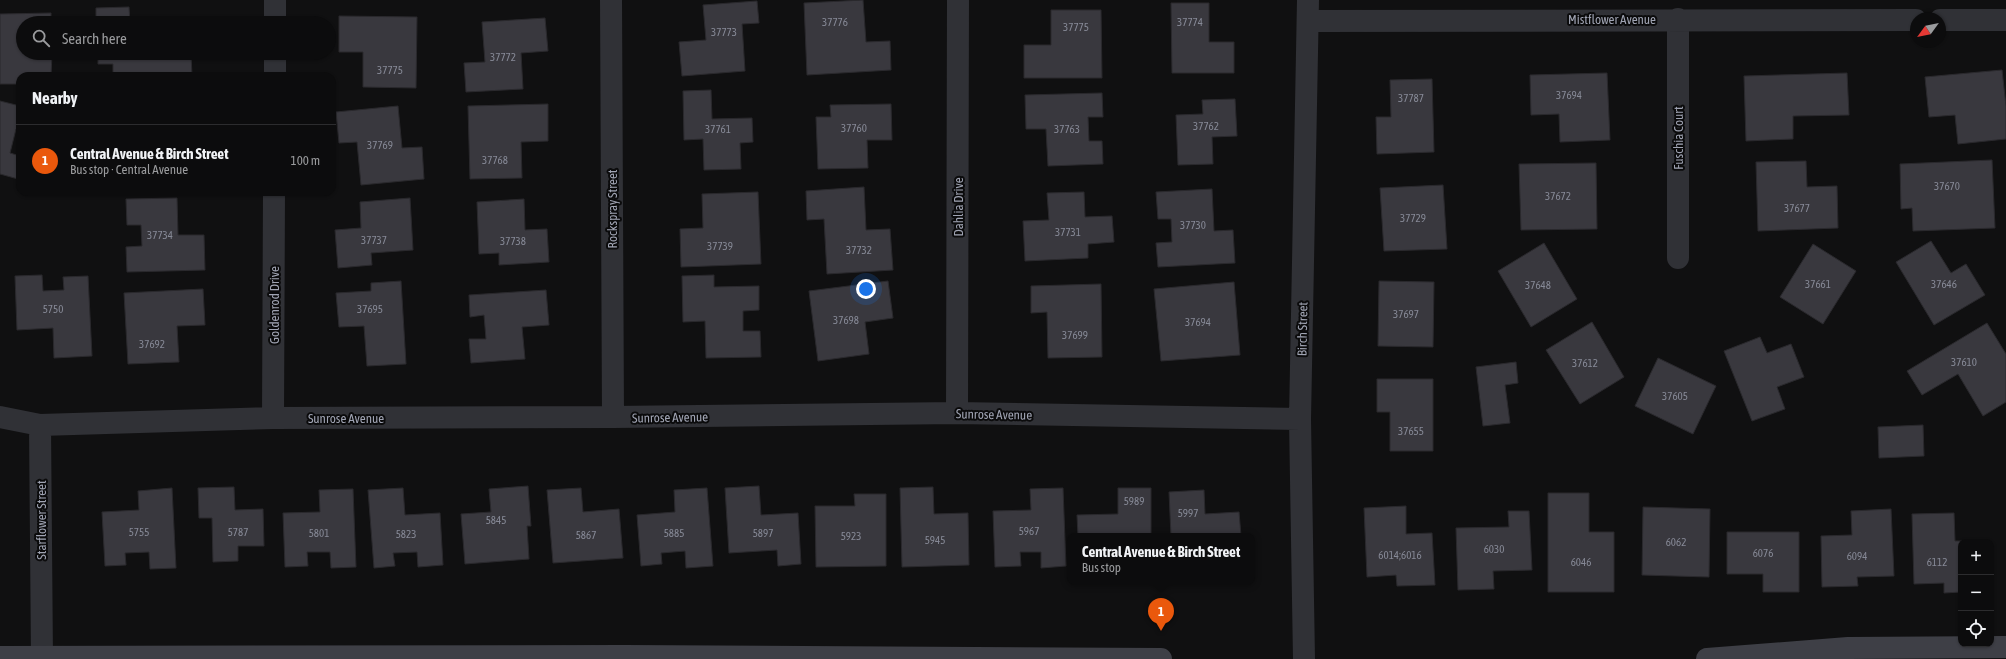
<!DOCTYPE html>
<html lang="en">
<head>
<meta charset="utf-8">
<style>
  :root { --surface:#0c0c0d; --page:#151516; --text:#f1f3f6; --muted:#9a9b9d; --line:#2c2c2e; --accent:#ea580c }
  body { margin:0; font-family:"Asap Condensed",sans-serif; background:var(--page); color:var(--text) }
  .controls { position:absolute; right:12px; bottom:12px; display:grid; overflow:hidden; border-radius:8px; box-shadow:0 1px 3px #0004 }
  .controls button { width:36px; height:36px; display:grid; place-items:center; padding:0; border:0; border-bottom:1px solid var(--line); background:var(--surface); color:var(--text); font:20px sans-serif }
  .compass { position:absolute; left:1910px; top:12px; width:36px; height:36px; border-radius:50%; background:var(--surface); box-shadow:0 1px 3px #0004; rotate:237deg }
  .you { position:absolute; left:866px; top:289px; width:14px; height:14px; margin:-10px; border:3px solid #fff; border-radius:50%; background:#1a73e8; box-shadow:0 0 0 6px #1a73e833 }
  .badge { display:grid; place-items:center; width:26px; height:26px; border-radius:50%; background:var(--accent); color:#fff; font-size:13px; font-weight:700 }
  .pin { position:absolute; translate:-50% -33px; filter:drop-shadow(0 1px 2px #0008) }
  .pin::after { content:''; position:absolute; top:21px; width:14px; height:12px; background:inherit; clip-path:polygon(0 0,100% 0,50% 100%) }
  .popup { position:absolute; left:1067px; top:533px; width:188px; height:52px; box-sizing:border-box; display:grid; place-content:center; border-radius:8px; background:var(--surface); filter:drop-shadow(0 1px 3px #0005); font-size:13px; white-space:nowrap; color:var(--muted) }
  .popup b { font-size:15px; color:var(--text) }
  .popup::after { content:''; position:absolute; left:50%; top:100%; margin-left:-8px; border:8px solid transparent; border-top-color:var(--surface) }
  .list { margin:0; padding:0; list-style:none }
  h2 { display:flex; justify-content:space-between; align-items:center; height:52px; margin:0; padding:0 16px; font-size:17px }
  h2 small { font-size:13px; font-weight:400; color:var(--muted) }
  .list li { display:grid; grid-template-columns:26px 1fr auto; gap:12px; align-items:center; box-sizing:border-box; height:72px; padding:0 16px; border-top:1px solid var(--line) }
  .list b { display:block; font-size:15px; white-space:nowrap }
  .list p { margin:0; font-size:13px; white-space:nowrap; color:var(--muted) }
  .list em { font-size:13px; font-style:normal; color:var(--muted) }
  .icon { flex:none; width:22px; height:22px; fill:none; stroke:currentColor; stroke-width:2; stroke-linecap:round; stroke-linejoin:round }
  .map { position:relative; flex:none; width:2006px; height:659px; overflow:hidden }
  .search { position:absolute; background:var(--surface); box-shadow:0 1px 3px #0004; left:16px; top:16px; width:320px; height:44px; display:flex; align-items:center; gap:10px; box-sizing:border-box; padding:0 14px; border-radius:22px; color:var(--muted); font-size:15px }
  .panel { position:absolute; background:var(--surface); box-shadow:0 1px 3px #0004; left:16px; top:72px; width:320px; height:124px; border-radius:12px }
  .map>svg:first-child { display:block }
  .building { fill:#39383e; stroke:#2a292d }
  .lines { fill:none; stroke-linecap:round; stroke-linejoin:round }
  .minor { stroke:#303136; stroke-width:22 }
  .secondary { stroke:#3e3f46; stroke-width:22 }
  .labels { text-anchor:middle; stroke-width:4; stroke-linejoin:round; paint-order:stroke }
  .number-label { font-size:11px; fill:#868996 }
  .street-label { font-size:13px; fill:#a0a4b3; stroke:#0b0b0c }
</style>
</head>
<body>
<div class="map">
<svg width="2006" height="659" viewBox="0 0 2006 659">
  <rect width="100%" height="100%" fill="#101011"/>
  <path class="building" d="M863 0 866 42 890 41 891 70 807 75 804 3Z
    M757 1 759 23 742 24 745 71 682 76 679 42 706 40 703 5Z
    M1171 3H1209V42H1234V73H1172Z
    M129 7 130 23H96V8Z
    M1051 10H1101L1102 78H1024V45H1051Z
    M51 13V23H23V53H52L51 76H20V84H0V14Z
    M339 16 417 17 416 88 363 87V52H339Z
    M200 18 201 23H141V20Z
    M545 18 548 51 521 53 523 89 466 92 464 63 485 62 482 22Z
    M98 53H202V54H191L192 76H113V64H98Z
    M2002 70 2006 106V139L1958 144 1955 115 1929 117 1925 77Z
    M1607 73 1610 140 1560 142 1559 114 1531 115 1530 75Z
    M1847 73 1849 115 1793 116V139L1746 141 1744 76Z
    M1432 79 1434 152 1377 154 1376 117H1391L1390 80Z
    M711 90 712 119 752 118 753 142 740 143 741 169 704 170 703 139 684 140 683 91Z
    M1102 93 1103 117H1088L1089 141H1102L1103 164 1048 166 1046 129H1026L1025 95Z
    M1235 99 1237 136 1212 137 1213 164 1178 165 1176 115 1203 114 1202 100Z
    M0 101 20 106V131L16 129 10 153 20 156 18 179 0 174Z
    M548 104V141L521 142 522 178 470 179 468 106Z
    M891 104 892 140H867L868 168 818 169 816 117H831L830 105Z
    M398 106 402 148 422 147 424 179 361 185 357 142 339 143 336 112Z
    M1992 160 1995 228 1913 231 1912 208 1901 209 1900 164Z
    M1806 161 1807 187 1837 186 1838 228 1758 231 1756 162Z
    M1596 163 1597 229 1521 230 1519 164Z
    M1443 185 1447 249 1384 251 1380 188Z
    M864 187 866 230 890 229 893 270 827 274 824 219 807 220 806 191Z
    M1212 189 1214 231 1233 230 1235 263 1158 267 1156 243 1172 242 1171 219H1158L1156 192Z
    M758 192 761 264 681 267 680 229 703 228 702 194Z
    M1084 192 1085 217 1112 216 1114 242 1088 244V258L1025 261 1023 221 1049 220 1047 193Z
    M177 198 178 235H204L205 270 127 272 126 247 142 246 141 225H127L126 199Z
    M410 198 413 250 371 253 372 265 338 268 335 230 361 228 360 202Z
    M524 199 525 230 547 229 549 262 499 265V253L479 254 477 202Z
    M1931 241 1951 273 1966 264 1985 295 1934 325 1896 262Z
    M1544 243 1577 299 1531 327 1498 271Z
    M1813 244 1856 271 1823 324 1780 297Z
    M42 275 43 291 64 290 63 277 88 276 92 356 54 358 53 328 17 330 15 276Z
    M714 275V287L759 286V310L743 311V331H760L761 357 706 358 705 321 683 322 682 276Z
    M401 281 406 364 367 366 364 326 339 327 336 293 371 291V283Z
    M888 281 893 318 865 322 869 354 818 361 809 291Z
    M1379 281 1434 282 1433 347 1378 346Z
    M1234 282 1240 355 1161 361 1154 289Z
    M1101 284 1102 357 1048 358 1047 312 1031 313V286Z
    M203 289 205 325 177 326 179 362 128 364 124 293Z
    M546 290 549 325 522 327 525 359 471 363 469 339H486L484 315 470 317 469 295Z
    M1592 322 1624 377 1580 404 1546 350Z
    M1987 323 2006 354V402L1983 416 1958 374 1922 395 1907 371Z
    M1760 337 1767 353 1791 344 1804 377 1777 387 1785 409 1752 421 1724 351Z
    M1658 358 1716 386 1693 434 1635 406Z
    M1516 362 1518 383 1505 385 1510 423 1483 426 1476 367Z
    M1377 379H1433V451H1390V412H1377Z
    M1923 425 1924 456 1879 458 1878 427Z
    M528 486 531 526H527L529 559 465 564 461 514 491 512 489 489Z
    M759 486 761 515 798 513 801 564 778 566 777 550 729 553 725 488Z
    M234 487 235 510 263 509 264 546H238V561L213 562 212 518H199L198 488Z
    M933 487 934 514 968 513 969 565 902 567 900 488Z
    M172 488 176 568 150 569 149 552 125 553 126 565 105 566 102 512 139 510 138 491Z
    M403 488 405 515 440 513 443 565 418 567 417 552 393 553 395 566 374 568 368 490Z
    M581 488 583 512 619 509 623 558 553 563 547 490Z
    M707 488 713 566 686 568 685 551 661 553 662 564 641 566 637 515 675 512 674 490Z
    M1063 488 1066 566 1041 568V552H1020L1021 566 995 567 993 511 1031 510 1030 489Z
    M1118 488H1151V536H1078L1077 515 1118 514Z
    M353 489 356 567 331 568 330 552H307L308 566 285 567 283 513 320 512 319 490Z
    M1204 490 1205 514 1239 512 1241 536H1171L1169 492Z
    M1548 493H1589V532H1614V592H1548Z
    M854 494H886V566L816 567 815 506H855Z
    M1406 506V534L1432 533 1435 585 1397 586 1396 575 1367 577 1364 508Z
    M1643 507 1710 509 1709 577 1642 575Z
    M1891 509 1894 576 1857 577 1858 586 1822 587 1821 536 1852 535 1851 511Z
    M1508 511H1529L1532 570 1493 571 1494 589 1458 590 1456 528 1509 527Z
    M1954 513 1955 541H1980V542H1961V592L1944 593V583L1914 584 1912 514Z
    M1727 532H1799V592H1763V574H1727Z"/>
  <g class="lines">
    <path class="minor" d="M611 0 613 417
      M1940 20H2006
      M1309 21 1916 20
      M275 23V0
      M275 76V53
      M1678 258V19
      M957 413 958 0
      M0 417 40 425 273 418 613 417 957 413 1300 419
      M273 418 274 192
      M40 425 42 659
      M1304 659 1300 419 1308 0"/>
    <path class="secondary" d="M0 657 624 656 1161 659
      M1707 659 1848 648 2006 647"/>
  </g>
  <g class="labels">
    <g class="number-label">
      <text x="835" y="26">37776</text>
      <text x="1190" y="26">37774</text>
      <text x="1076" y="31">37775</text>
      <text x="724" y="36">37773</text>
      <text x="503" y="61">37772</text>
      <text x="390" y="74">37775</text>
      <text x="1569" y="99">37694</text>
      <text x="1411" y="102">37787</text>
      <text x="1206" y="130">37762</text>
      <text x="854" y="132">37760</text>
      <text x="718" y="133">37761</text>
      <text x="1067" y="133">37763</text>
      <text x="380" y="149">37769</text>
      <text x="495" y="164">37768</text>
      <text x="1947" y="190">37670</text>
      <text x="1558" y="200">37672</text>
      <text x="1797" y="212">37677</text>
      <text x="1413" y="222">37729</text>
      <text x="1193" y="229">37730</text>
      <text x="1068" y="236">37731</text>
      <text x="160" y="239">37734</text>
      <text x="374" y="244">37737</text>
      <text x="513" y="245">37738</text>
      <text x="720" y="250">37739</text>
      <text x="859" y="254">37732</text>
      <text x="1818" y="288">37661</text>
      <text x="1944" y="288">37646</text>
      <text x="1538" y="289">37648</text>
      <text x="53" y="313">5750</text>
      <text x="370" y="313">37695</text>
      <text x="1406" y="318">37697</text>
      <text x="846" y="324">37698</text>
      <text x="1198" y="326">37694</text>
      <text x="1075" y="339">37699</text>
      <text x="152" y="348">37692</text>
      <text x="1964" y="366">37610</text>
      <text x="1585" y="367">37612</text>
      <text x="1675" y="400">37605</text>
      <text x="1411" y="435">37655</text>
      <text x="1134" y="505">5989</text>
      <text x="1188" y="517">5997</text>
      <text x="496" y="524">5845</text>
      <text x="1029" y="535">5967</text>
      <text x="139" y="536">5755</text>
      <text x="238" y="536">5787</text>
      <text x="319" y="537">5801</text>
      <text x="674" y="537">5885</text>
      <text x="763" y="537">5897</text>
      <text x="406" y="538">5823</text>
      <text x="586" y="539">5867</text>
      <text x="851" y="540">5923</text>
      <text x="935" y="544">5945</text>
      <text x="1676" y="546">6062</text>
      <text x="1494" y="553">6030</text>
      <text x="1763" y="557">6076</text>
      <text x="1400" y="559">6014;6016</text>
      <text x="1857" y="560">6094</text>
      <text x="1581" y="566">6046</text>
      <text x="1937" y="566">6112</text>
    </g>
    <g class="street-label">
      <text x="1612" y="24">Mistflower Avenue</text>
      <text transform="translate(1678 138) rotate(-90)" y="5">Fuschia Court</text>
      <text transform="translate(958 207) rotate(-90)" y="5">Dahlia Drive</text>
      <text transform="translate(612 209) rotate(-90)" y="5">Rockspray Street</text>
      <text transform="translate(274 305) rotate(-90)" y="5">Goldenrod Drive</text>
      <text transform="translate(1302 329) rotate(-89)" y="5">Birch Street</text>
      <text transform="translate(994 414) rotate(1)" y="5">Sunrose Avenue</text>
      <text transform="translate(670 417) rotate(-1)" y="5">Sunrose Avenue</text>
      <text x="346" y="423">Sunrose Avenue</text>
      <text transform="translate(41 520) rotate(-90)" y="5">Starflower Street</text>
    </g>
  </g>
</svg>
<div class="controls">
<button>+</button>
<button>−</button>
<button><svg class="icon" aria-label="locate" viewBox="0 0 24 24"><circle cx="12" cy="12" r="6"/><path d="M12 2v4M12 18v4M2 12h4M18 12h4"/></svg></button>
</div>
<svg class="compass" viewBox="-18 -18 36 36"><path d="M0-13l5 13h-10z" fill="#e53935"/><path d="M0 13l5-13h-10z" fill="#9a9b9d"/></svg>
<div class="you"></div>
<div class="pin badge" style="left:1161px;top:631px">1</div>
<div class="popup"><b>Central Avenue &amp; Birch Street</b>Bus stop</div>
<div class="search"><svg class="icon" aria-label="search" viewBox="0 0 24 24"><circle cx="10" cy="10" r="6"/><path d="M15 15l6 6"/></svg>Search here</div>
<section class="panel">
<h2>Nearby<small></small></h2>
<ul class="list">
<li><span class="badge">1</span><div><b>Central Avenue &amp; Birch Street</b><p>Bus stop · Central Avenue</p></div><em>100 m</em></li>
</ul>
</section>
</div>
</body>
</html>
